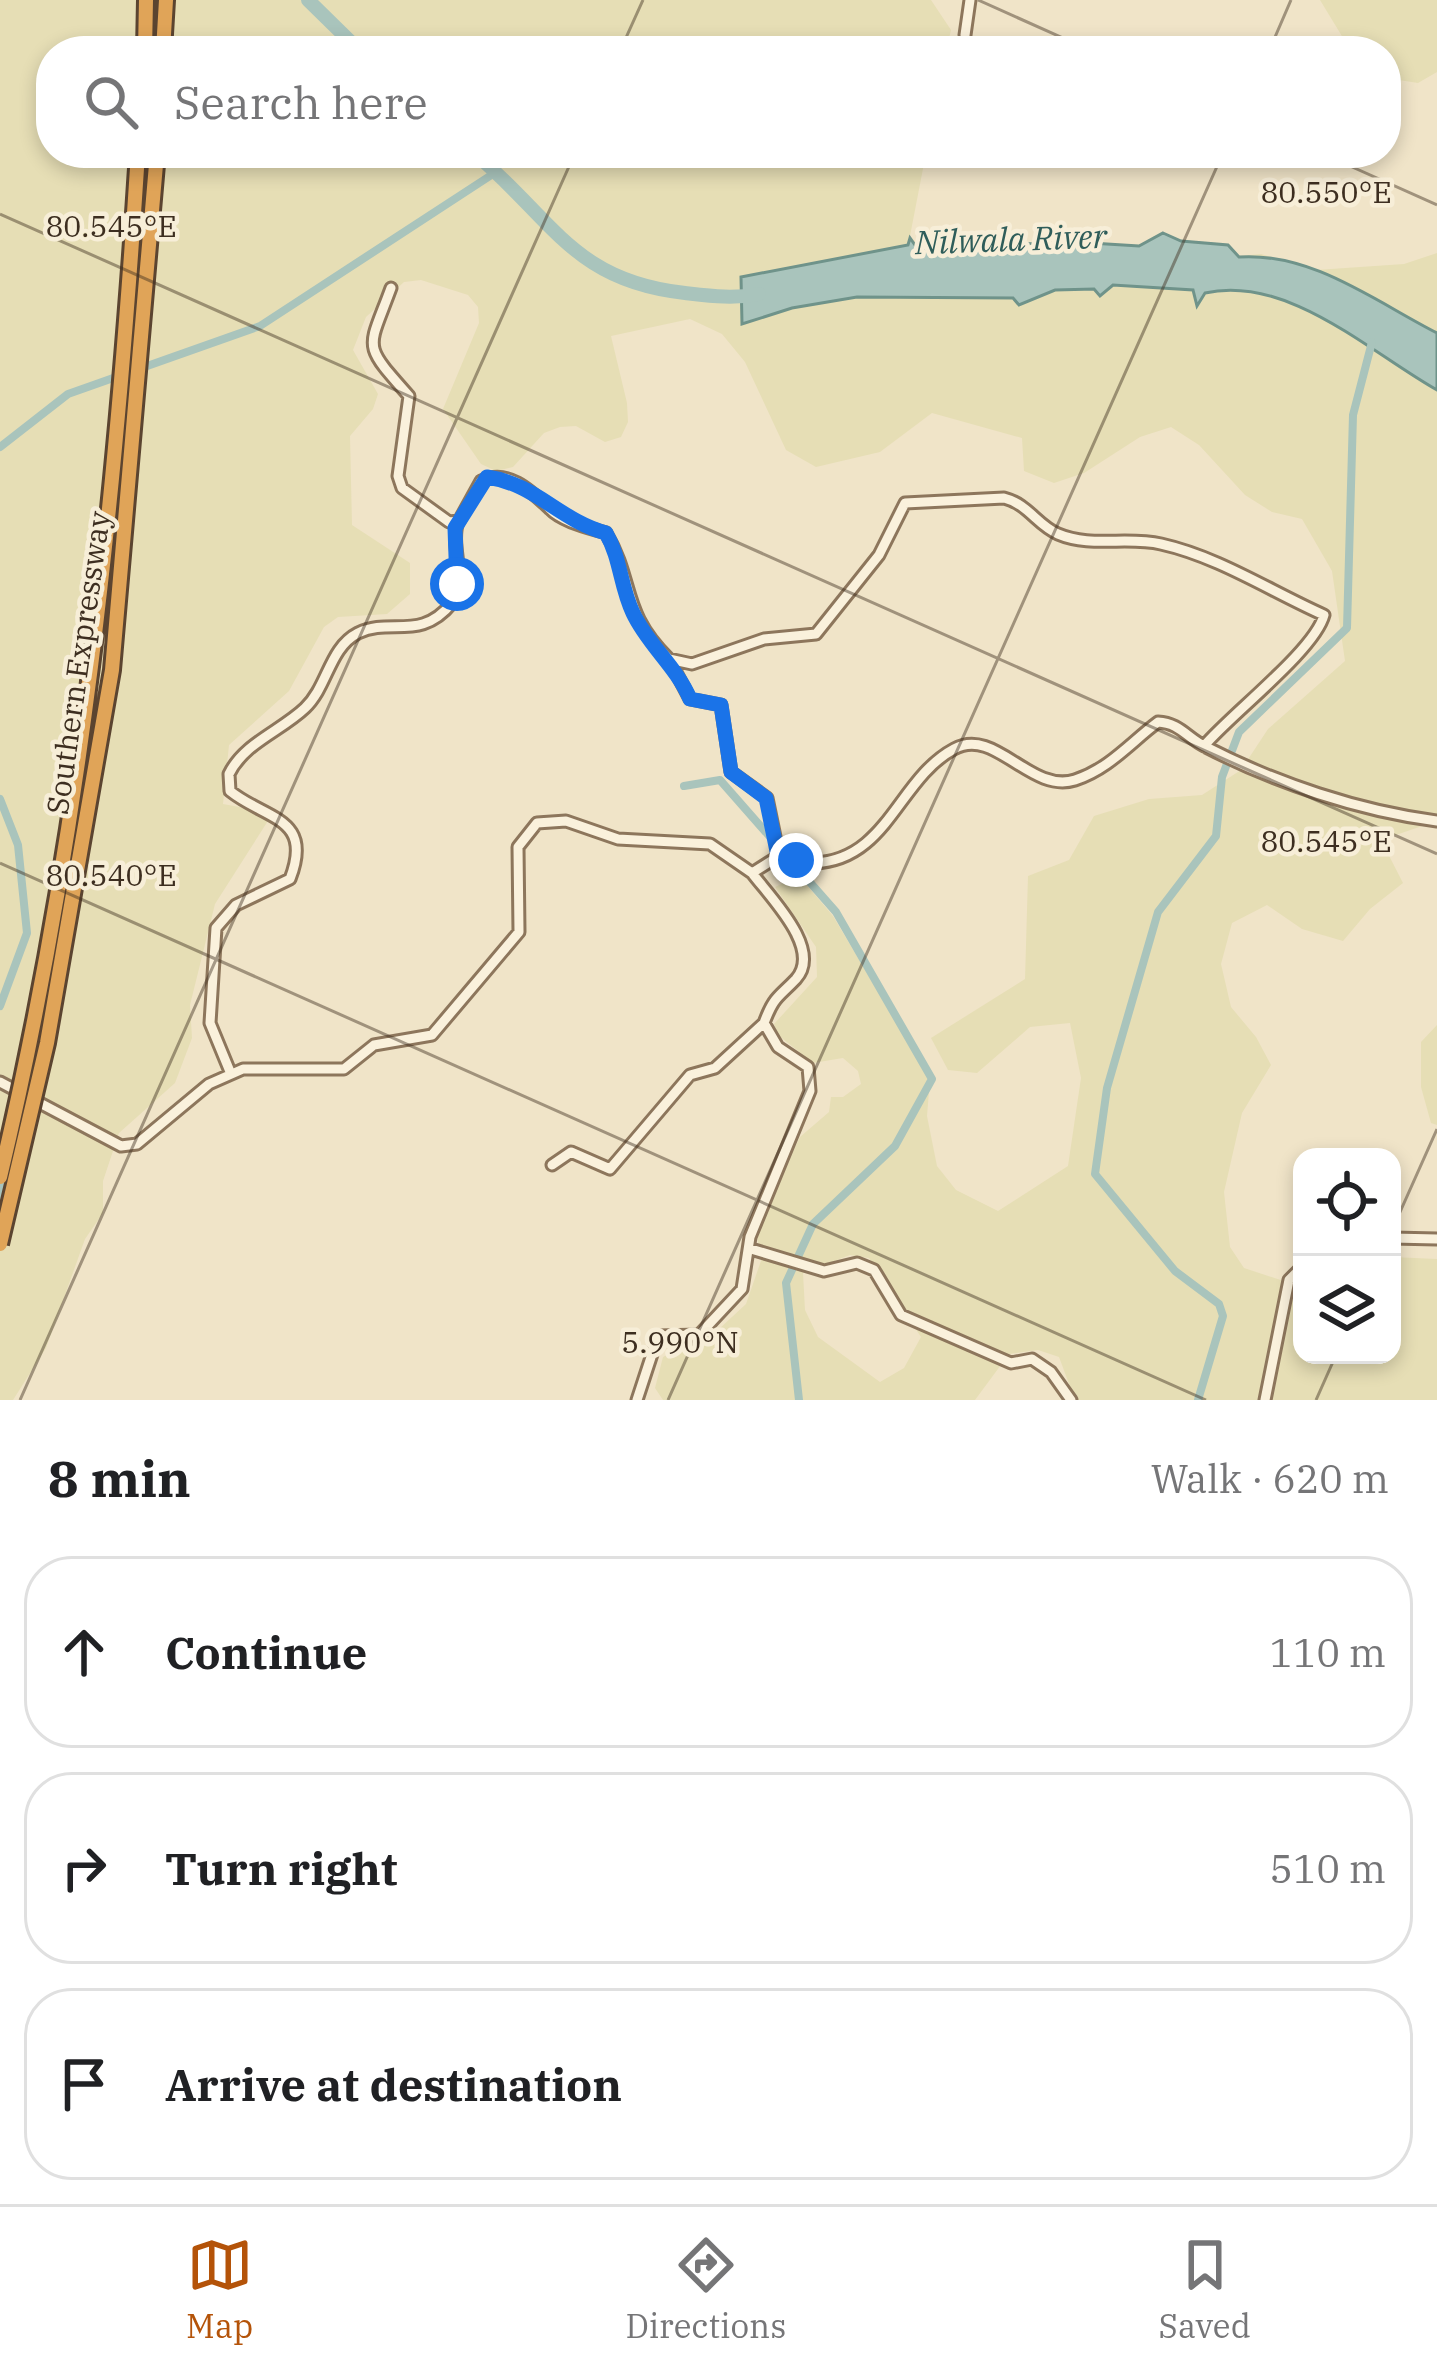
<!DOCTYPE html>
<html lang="en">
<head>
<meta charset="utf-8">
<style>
  :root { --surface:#fff; --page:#f6f6f6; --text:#202124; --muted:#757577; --line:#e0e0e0; --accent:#b45309 }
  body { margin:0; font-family:"IBM Plex Serif",serif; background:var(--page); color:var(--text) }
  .controls { position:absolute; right:36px; bottom:36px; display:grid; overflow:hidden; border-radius:24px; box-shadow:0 6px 18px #0003 }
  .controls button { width:108px; height:108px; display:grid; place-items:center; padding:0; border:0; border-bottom:3px solid var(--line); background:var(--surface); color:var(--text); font:60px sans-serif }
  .stop { position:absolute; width:36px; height:36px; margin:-27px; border:9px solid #1a73e8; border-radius:50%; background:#fff }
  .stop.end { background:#1a73e8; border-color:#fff; box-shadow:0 3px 12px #0008 }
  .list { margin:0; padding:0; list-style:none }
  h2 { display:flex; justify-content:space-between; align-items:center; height:156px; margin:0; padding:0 48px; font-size:51px }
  h2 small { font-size:39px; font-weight:400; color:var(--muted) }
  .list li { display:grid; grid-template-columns:78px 1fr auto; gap:36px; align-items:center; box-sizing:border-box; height:192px; margin:0 24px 24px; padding:0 24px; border:3px solid var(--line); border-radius:48px }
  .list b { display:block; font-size:45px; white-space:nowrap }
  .list em { font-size:39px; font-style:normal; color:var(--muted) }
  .icon { flex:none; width:66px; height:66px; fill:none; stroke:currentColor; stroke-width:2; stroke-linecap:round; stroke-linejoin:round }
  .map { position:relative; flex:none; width:1437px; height:1400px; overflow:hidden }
  .search { position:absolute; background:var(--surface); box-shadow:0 6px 18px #0003; left:36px; right:36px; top:36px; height:132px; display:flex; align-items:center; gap:30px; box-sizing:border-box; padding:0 42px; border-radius:48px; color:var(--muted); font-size:45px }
  .sheet { height:804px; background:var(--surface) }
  nav { display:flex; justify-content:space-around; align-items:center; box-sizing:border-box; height:168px; border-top:3px solid var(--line); background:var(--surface); font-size:33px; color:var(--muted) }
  nav a { display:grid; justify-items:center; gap:6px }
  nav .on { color:var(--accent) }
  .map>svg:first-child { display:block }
  .farmland { fill:#e6deb5; fill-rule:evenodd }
  .water { fill:#a9c4bc; stroke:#6f938a; stroke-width:3 }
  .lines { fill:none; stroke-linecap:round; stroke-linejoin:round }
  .canal { stroke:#a9c4bc; stroke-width:8 }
  .river { stroke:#a9c4bc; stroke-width:14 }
  .minor-casing { stroke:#8d765c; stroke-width:15 }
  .highway-casing { stroke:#5b4430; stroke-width:20 }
  .minor { stroke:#faf1dc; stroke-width:9 }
  .highway { stroke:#e0a458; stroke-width:14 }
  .highway-bridge-casing { stroke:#5b4430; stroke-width:20; stroke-linecap:butt }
  .highway-bridge { stroke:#e0a458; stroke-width:14 }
  .route { stroke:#1a73e8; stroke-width:15 }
  .ticks { fill:none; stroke:#3d2e20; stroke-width:3; stroke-opacity:0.45 }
  .labels { text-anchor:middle; stroke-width:9; stroke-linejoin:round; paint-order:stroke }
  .street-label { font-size:30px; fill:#3d2e20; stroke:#f7eed8 }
  .water-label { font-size:33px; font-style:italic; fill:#2f5d5a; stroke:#f7eed8 }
  .ticks-label { font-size:30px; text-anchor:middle; fill:#3d2e20; stroke:#f7eed8; stroke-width:9; stroke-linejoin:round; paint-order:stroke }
</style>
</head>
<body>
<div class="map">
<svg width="1437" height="1400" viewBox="0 0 1437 1400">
  <rect width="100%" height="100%" fill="#f0e4c8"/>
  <path class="farmland" d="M0 0H931L951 30 946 51H51V153H926L910 236 916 243 958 242 963 235 969 242 1028 247 1041 240 1065 242 1073 235 1075 241 1139 245 1162 232 1181 240 1228 244 1239 256 1261 254 1316 270 1404 264 1437 253V821L1381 840 1403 883 1370 909 1343 941 1302 929 1267 905 1232 923 1221 964 1231 1007 1256 1037 1271 1065 1242 1113 1224 1192 1230 1247 1244 1268 1302 1287V1355H1392V1257L1437 1259V1400H1075L1059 1357 1038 1350 1009 1354 975 1400H663L655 1388 663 1357 719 1329 746 1304 762 1258 755 1229 800 1137 829 1112 831 1097H843L861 1084 858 1071 843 1058 813 1063 778 1035 774 1024 817 977 816 947 775 887 799 876 833 916 930 1079 927 1116 937 1166 956 1190 998 1211 1068 1166 1081 1078 1070 1023 1030 1027 977 1073 948 1070 931 1038 1025 979 1028 876 1069 860 1094 816 1149 799 1202 795 1241 770 1268 729 1345 661 1332 571 1302 519 1272 512 1245 495 1199 445 1171 427 1140 437 1084 473 1054 483 1024 471 1022 438 932 413 880 452 816 467 786 450 745 362 722 334 690 319 611 336 627 403 628 422 621 437 605 442 576 426 560 427 544 433 513 467 496 471 481 464 443 409 479 323 478 307 468 295 421 280 404 282 366 317 353 350 378 394 373 409 350 436 352 525 410 563V594L387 614 338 617 324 627 289 691 229 745 223 804 273 813 215 904 190 1005 192 1038 175 1083 119 1133 103 1181V1213L85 1239 46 1348 13 1400H0ZM850 1255 869 1258 921 1337 904 1368 880 1382 818 1337 805 1310 803 1273Z
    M1320 0H1437V72L1418 83 1386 78V51H1351Z
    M1437 1025V1125L1431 1123 1421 1087V1042Z"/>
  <path class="water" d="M1163 233 1181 241 1228 245 1239 257C1312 252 1376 302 1437 333V390C1371 353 1287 274 1205 293L1197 306 1193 290 1113 285 1100 296 1094 289 1055 290 1019 305 1013 298 857 297 792 308 742 324 741 277 908 245 910 238 915 245C933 244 952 246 967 237L968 245 1065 243 1072 236 1075 242 1139 246Z"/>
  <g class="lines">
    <path class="canal" d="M0 447 68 394 260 326 496 172
      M684 786 720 780 836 912 932 1079 895 1146 813 1224 786 1283 799 1400
      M0 799 18 845 27 933 0 1006
      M0 1198V1178
      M1198 1400 1223 1316 1219 1304 1175 1271 1095 1174 1107 1088 1158 912 1216 836 1222 777 1239 732 1347 628 1353 415 1372 342"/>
    <path class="river" d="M308 0 360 51
      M474 153C553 219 573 281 685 293 711 296 733 299 759 294"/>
    <g class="minor-casing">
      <path id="minor" d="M965 35 970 0
        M391 288C368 351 361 342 409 396L398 476 402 488 449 522 459 521 481 481C509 468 532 492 550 509 562 522 590 528 606 533 635 582 620 611 669 659L692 664 764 639 816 634 879 555 905 503 1004 498C1028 504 1037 525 1058 534 1091 548 1127 536 1161 544 1219 557 1270 591 1324 615 1315 650 1231 714 1204 746
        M670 661 690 699 721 705 731 772 767 798 779 856
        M231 1074 210 1023 216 928 236 905 290 879C314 817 266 820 230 791L229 774C244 743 281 731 305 708 328 686 329 648 358 633 391 617 420 642 452 603 469 583 449 546 458 522
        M0 1082 121 1146 137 1144 209 1084 243 1069H344L374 1045 432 1035 519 932 518 847 537 823 566 821 618 839 710 844 752 873 779 856C792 855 801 863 814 863 888 860 898 779 954 749 995 726 1030 794 1075 780 1109 769 1131 742 1158 722 1180 723 1187 738 1206 747 1276 783 1359 811 1437 821
        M552 1165 571 1152 610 1169 690 1075 715 1068 764 1023
        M1392 1238 1437 1239
        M751 1249 824 1271 857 1263 874 1270 901 1315 1011 1363 1032 1359 1051 1372 1071 1400
        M637 1400 658 1336 699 1335 742 1289 750 1237 810 1091 808 1067 778 1047 764 1023C774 996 778 998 796 979 823 949 770 897 752 873
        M1265 1400 1289 1280 1302 1267"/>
    </g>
    <g class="highway-casing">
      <path id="highway" d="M145 51 146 0
        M163 51 166 0"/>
    </g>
    <use href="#minor" class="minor"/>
    <use href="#highway" class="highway"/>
    <g class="highway-bridge-casing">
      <path id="highway-bridge" d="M0 1177C80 842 116 497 138 153
        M0 1244 47 1043 112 670 157 153"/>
    </g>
    <use href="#highway-bridge" class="highway-bridge"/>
  </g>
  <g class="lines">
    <path class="route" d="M457 584 455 528 487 477C536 484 559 520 606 533 621 559 620 586 633 613 648 645 676 666 690 699L721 705 731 772 766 798 778 856 796 860"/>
  </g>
  <path class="ticks" d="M978 0 1092 51M620 51 643 0M1269 51 1291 0M1321 153 1437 205M0 214 1437 854M0 863 1206 1400M1392 1230 1437 1129M20 1400 575 153M668 1400 1223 153M1316 1400 1336 1355"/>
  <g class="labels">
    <g class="street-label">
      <text transform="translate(79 663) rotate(-82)" y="10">Southern Expressway</text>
    </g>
    <g class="water-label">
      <text transform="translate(1011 239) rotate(-2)" y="12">Nilwala River</text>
    </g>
  </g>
  <g class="ticks-label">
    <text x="1326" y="203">80.550°E</text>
    <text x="111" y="237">80.545°E</text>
    <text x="1326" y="852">80.545°E</text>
    <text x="111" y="886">80.540°E</text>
    <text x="680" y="1353">5.990°N</text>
  </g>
</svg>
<div class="controls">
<button><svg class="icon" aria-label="locate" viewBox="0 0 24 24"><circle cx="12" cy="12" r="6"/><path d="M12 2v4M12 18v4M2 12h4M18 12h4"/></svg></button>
<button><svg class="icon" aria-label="layers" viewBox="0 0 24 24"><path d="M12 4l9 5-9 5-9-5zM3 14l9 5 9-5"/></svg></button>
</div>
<div class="stop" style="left:457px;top:584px"></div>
<div class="stop end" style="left:796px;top:860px"></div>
<div class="search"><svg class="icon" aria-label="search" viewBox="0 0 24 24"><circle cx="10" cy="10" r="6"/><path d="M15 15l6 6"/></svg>Search here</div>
</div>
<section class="sheet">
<h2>8 min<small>Walk · 620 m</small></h2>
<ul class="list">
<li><svg class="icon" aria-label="ahead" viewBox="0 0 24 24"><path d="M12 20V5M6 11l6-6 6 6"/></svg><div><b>Continue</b></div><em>110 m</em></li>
<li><svg class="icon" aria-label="right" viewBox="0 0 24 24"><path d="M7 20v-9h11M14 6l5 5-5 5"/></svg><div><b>Turn right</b></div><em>510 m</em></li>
<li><svg class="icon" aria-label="arrive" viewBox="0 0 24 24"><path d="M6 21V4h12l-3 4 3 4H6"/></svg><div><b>Arrive at destination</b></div></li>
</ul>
</section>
<nav>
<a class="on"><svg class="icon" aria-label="map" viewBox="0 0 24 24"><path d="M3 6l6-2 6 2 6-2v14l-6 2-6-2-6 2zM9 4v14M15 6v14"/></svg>Map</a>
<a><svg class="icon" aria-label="directions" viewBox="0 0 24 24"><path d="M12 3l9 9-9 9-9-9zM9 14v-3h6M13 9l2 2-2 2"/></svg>Directions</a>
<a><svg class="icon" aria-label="saved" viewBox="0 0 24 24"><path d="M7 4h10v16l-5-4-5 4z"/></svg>Saved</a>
</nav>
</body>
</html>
